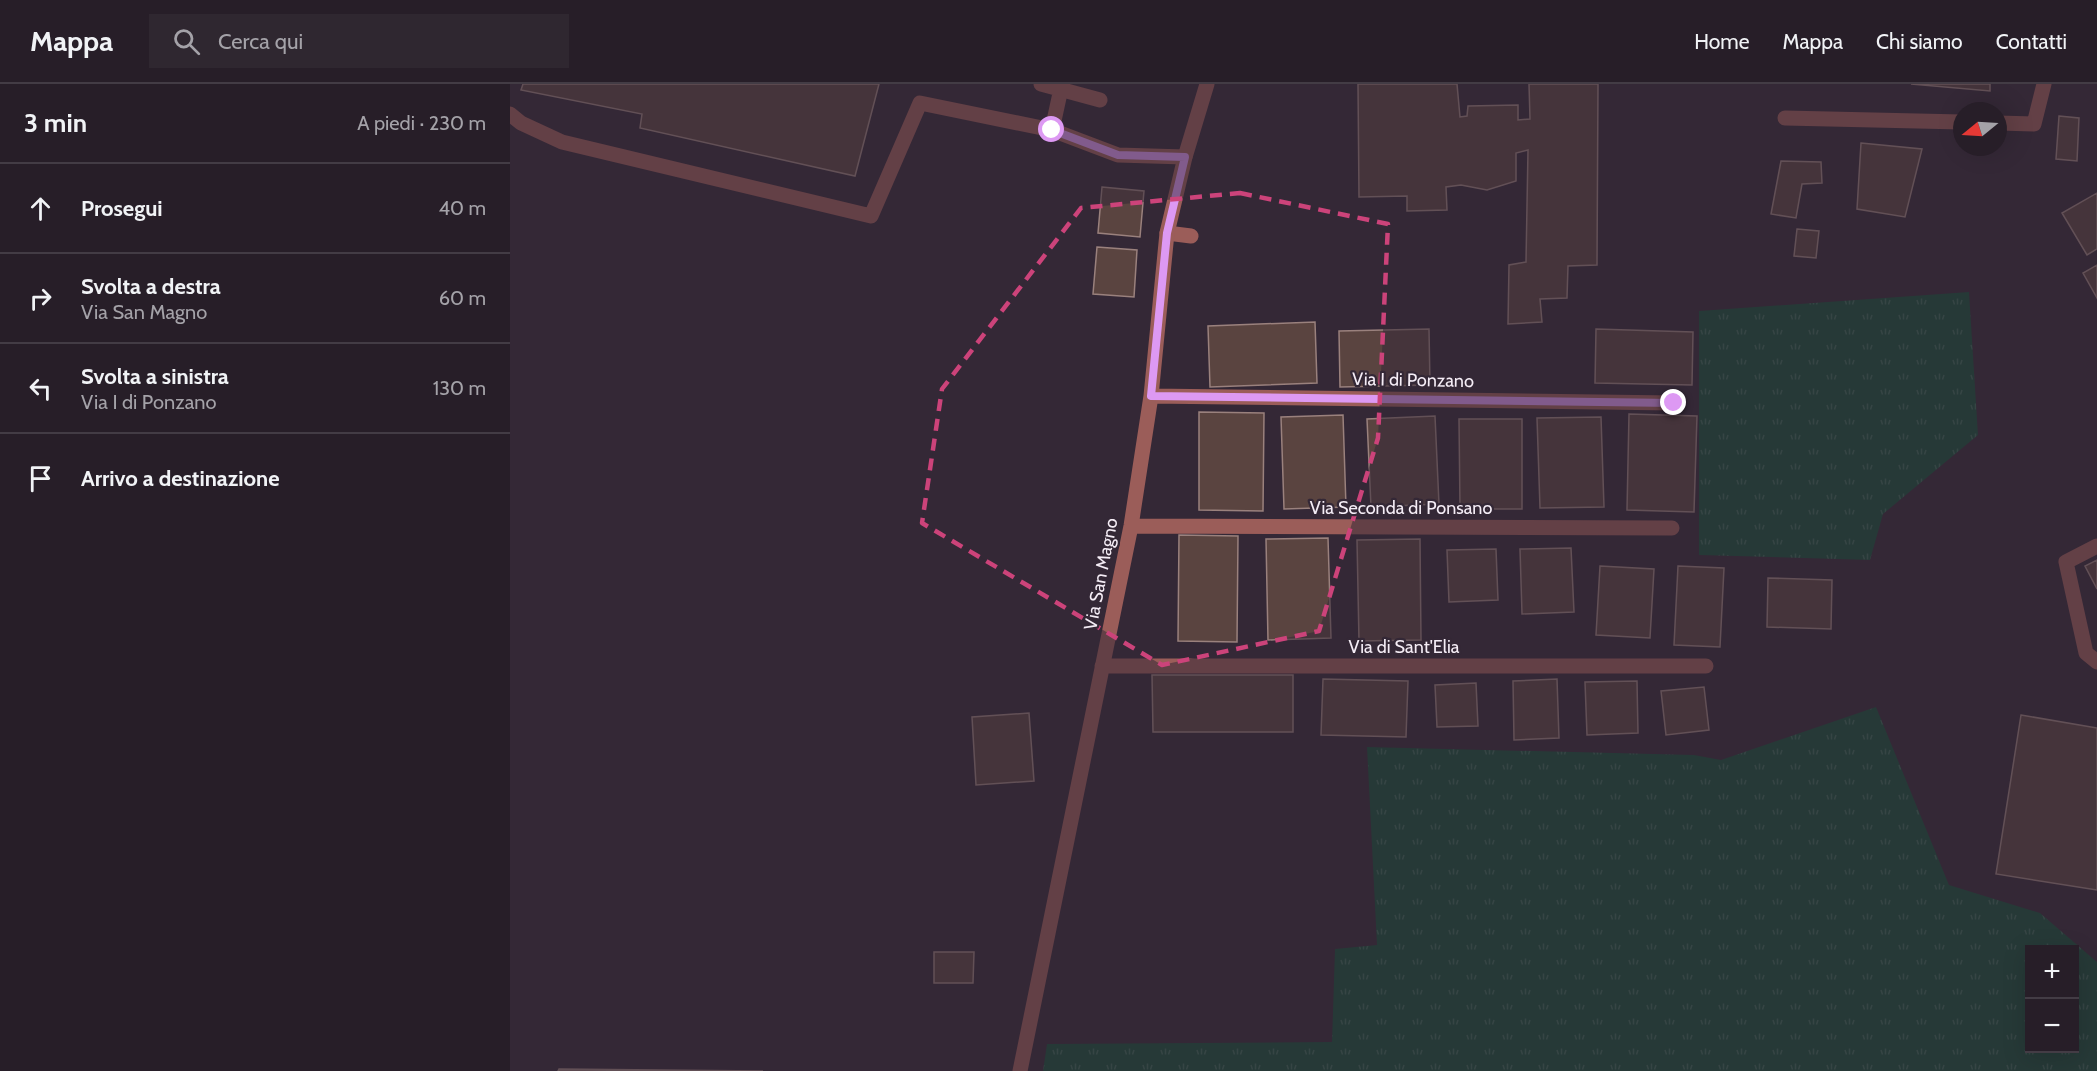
<!DOCTYPE html>
<html lang="it">
<head>
<meta charset="utf-8">
<style>
  :root { --surface:#271e28; --page:#2f2730; --text:#f1f3f6; --muted:#a4a2a8; --line:#433c45 }
  body { margin:0; font-family:Cabin,sans-serif; background:var(--page); color:var(--text) }
  .controls { position:absolute; right:18px; bottom:18px; display:grid; overflow:hidden; border-radius:0px; box-shadow:0 6px 24px #0002 }
  .controls button { width:54px; height:54px; display:grid; place-items:center; padding:0; border:0; border-bottom:2px solid var(--line); background:var(--surface); color:var(--text); font:30px sans-serif }
  .compass { position:absolute; left:1443px; top:18px; width:54px; height:54px; border-radius:50%; background:var(--surface); box-shadow:0 6px 24px #0002; rotate:252deg }
  .stop { position:absolute; width:18px; height:18px; margin:-14px; border:4px solid #dd99f3; border-radius:50%; background:#fff }
  .stop.end { background:#dd99f3; border-color:#fff; box-shadow:0 2px 6px #0008 }
  .list { margin:0; padding:0; list-style:none }
  h2 { display:flex; justify-content:space-between; align-items:center; height:78px; margin:0; padding:0 24px; font-size:26px }
  h2 small { font-size:20px; font-weight:400; color:var(--muted) }
  .list li { display:grid; grid-template-columns:39px 1fr auto; gap:18px; align-items:center; box-sizing:border-box; height:90px; padding:0 24px; border-top:2px solid var(--line) }
  .list b { display:block; font-size:22px; white-space:nowrap }
  .list p { margin:0; font-size:20px; white-space:nowrap; color:var(--muted) }
  .list em { font-size:20px; font-style:normal; color:var(--muted) }
  .icon { flex:none; width:33px; height:33px; fill:none; stroke:currentColor; stroke-width:2; stroke-linecap:round; stroke-linejoin:round }
  .map { position:relative; flex:none; width:1587px; height:987px; overflow:hidden }
  header { display:flex; align-items:center; gap:36px; box-sizing:border-box; height:84px; padding:0 30px; background:var(--surface); border-bottom:2px solid var(--line) }
  header strong { font-size:28px }
  nav { display:flex; gap:33px; margin-inline-start:auto; font-size:21px }
  .search { width:420px; height:54px; background:var(--page); display:flex; align-items:center; gap:15px; box-sizing:border-box; padding:0 21px; border-radius:0px; color:var(--muted); font-size:22px }
  main { display:flex }
  aside { flex:1; background:var(--surface) }
  .map>svg:first-child { display:block }
  .grass { fill:url(#grass-tufts); fill-rule:evenodd }
  .building { fill:#5a4440; stroke:#9a817d; stroke-width:1.5 }
  .lines { fill:none; stroke-linecap:round; stroke-linejoin:round }
  .service { stroke:#9b5d59; stroke-width:15 }
  .minor { stroke:#9b5d59; stroke-width:15 }
  .route { stroke:#dd99f3; stroke-width:8 }
  .marked { fill:none; stroke:#cc437a; stroke-width:4.5; stroke-dasharray:12 8; stroke-linejoin:round }
  .labels { text-anchor:middle; stroke-width:4.5; stroke-linejoin:round; paint-order:stroke }
  .street-label { font-size:18px; fill:#f5edf6; stroke:#342836 }
</style>
</head>
<body>
<header>
<strong>Mappa</strong>
<div class="search"><svg class="icon" aria-label="search" viewBox="0 0 24 24"><circle cx="10" cy="10" r="6"/><path d="M15 15l6 6"/></svg>Cerca qui</div>
<nav><a>Home</a><a>Mappa</a><a>Chi siamo</a><a>Contatti</a></nav>
</header>
<main>
<aside>
<h2>3 min<small>A piedi · 230 m</small></h2>
<ul class="list">
<li><svg class="icon" aria-label="ahead" viewBox="0 0 24 24"><path d="M12 20V5M6 11l6-6 6 6"/></svg><div><b>Prosegui</b></div><em>40 m</em></li>
<li><svg class="icon" aria-label="right" viewBox="0 0 24 24"><path d="M7 20v-9h11M14 6l5 5-5 5"/></svg><div><b>Svolta a destra</b><p>Via San Magno</p></div><em>60 m</em></li>
<li><svg class="icon" aria-label="left" viewBox="0 0 24 24"><path d="M17 20v-9H6M10 6l-5 5 5 5"/></svg><div><b>Svolta a sinistra</b><p>Via I di Ponzano</p></div><em>130 m</em></li>
<li><svg class="icon" aria-label="arrive" viewBox="0 0 24 24"><path d="M6 21V4h12l-3 4 3 4H6"/></svg><div><b>Arrivo a destinazione</b></div></li>
</ul>
</aside>
<div class="map">
<svg width="1587" height="987" viewBox="0 0 1587 987">
  <defs>
    <pattern id="grass-tufts" width="24" height="20" patternUnits="userSpaceOnUse" patternTransform="scale(1.5)"><rect width="24" height="20" fill="#154e38"/><path d="M3 7l-1-3M5 7V3M7 7l1-3M15 17l-1-3M17 17v-4M19 17l1-3" fill="none" stroke="#386855"/></pattern>
  </defs>
  <rect width="100%" height="100%" fill="#342836"/>
  <path class="grass" d="M1459 208 1468 351 1373 430 1360 476 1189 471V227Z
    M1366 623 1439 801 1530 829 1587 878V987H533L537 960 822 958 825 865 867 861 857 663 1184 671 1211 676ZM1520 866H1564V964H1520Z"/>
  <path class="building" d="M13 0H369L345 92 130 44 132 30 11 6Z
    M848 0H947L950 33 957 32 958 22 1008 21V36L1020 35 1019 0H1088L1087 181 1058 182 1057 214 1030 215 1032 238 998 240 999 181 1016 178 1018 66 1006 69V97L977 106 951 101 936 103 937 126 897 127V112L849 113Z
    M1401 0H1480V7Z
    M1549 32 1569 34 1567 77 1546 75Z
    M1351 59 1412 65 1395 133 1347 125Z
    M1271 77 1311 78 1312 99 1292 100 1286 134 1261 130Z
    M592 103 634 107 630 153 588 149Z
    M1587 109V165L1577 171 1552 129Z
    M1287 145 1309 147 1306 174 1284 172Z
    M587 163 627 166 624 213 583 210Z
    M1587 181V214L1573 189Z
    M805 238 807 299 700 303 698 242Z
    M919 245 920 301 830 303 829 247Z
    M1086 245 1183 248 1182 301 1085 299Z
    M689 328 754 329 753 427 689 426Z
    M1119 330 1187 332 1184 428 1117 426Z
    M833 331 836 423 774 425 771 333Z
    M925 332 929 420 861 423 857 335Z
    M1091 333 1094 423 1030 424 1027 334Z
    M949 335H1012V425H950Z
    M669 451 728 452 727 558 668 557Z
    M818 454 821 554 758 556 756 455Z
    M910 455 911 556 849 557 847 456Z
    M1061 464 1064 528 1012 530 1010 465Z
    M986 465 988 516 939 518 937 466Z
    M1587 476V505L1575 482Z
    M1090 482 1144 485 1140 554 1086 551Z
    M1168 482 1214 484 1210 563 1164 561Z
    M1258 494 1322 496 1321 545 1257 543Z
    M642 591H783V648H643Z
    M813 595 898 597 896 653 811 651Z
    M1047 595 1049 654 1004 656 1003 597Z
    M1127 597 1128 649 1077 651 1075 598Z
    M966 599 968 642 927 643 925 601Z
    M1194 603 1199 646 1156 651 1151 607Z
    M519 629 524 697 466 701 462 633Z
    M1511 631 1587 644V806L1486 790Z
    M424 868H464L463 899H424Z
    M49 985 253 987H48Z"/>
  <g class="lines">
    <path class="service" d="M531 0 590 16
      M0 30 11 39 52 58 361 132 410 19 542 46 608 71 675 73
      M542 46 552 0
      M657 149 681 152
      M1587 462 1556 478 1576 569 1587 578"/>
    <path class="minor" d="M1275 34 1452 38
      M1488 39 1524 40 1534 0
      M641 312 1164 319
      M621 442 1162 444
      M592 582H1196
      M510 987 621 442 641 312 657 149 675 73 697 0"/>
  </g>
  <g class="lines">
    <path class="route" d="M542 46 608 71 675 73 657 149 641 312 1164 319"/>
  </g>
  <path d="M0 0H1587V987H0ZM730 109 878 140 868 354 809 547 652 581 412 439 432 305 571 124Z" fill="#342836" fill-opacity=".55" fill-rule="evenodd"/>
  <path class="marked" d="M730 109 878 140 868 354 809 547 652 581 412 439 432 305 571 124Z"/>
  <g class="labels">
    <g class="street-label">
      <text transform="translate(903 296) rotate(1)" y="6">Via I di Ponzano</text>
      <text x="891" y="430">Via Seconda di Ponsano</text>
      <text transform="translate(591 490) rotate(-79)" y="6">Via San Magno</text>
      <text x="894" y="569">Via di Sant'Elia</text>
    </g>
  </g>
</svg>
<div class="controls">
<button>+</button>
<button>−</button>
</div>
<svg class="compass" viewBox="-18 -18 36 36"><path d="M0-13l5 13h-10z" fill="#e53935"/><path d="M0 13l5-13h-10z" fill="#a4a2a8"/></svg>
<div class="stop" style="left:542px;top:46px"></div>
<div class="stop end" style="left:1164px;top:319px"></div>
</div>
</main>
</body>
</html>
